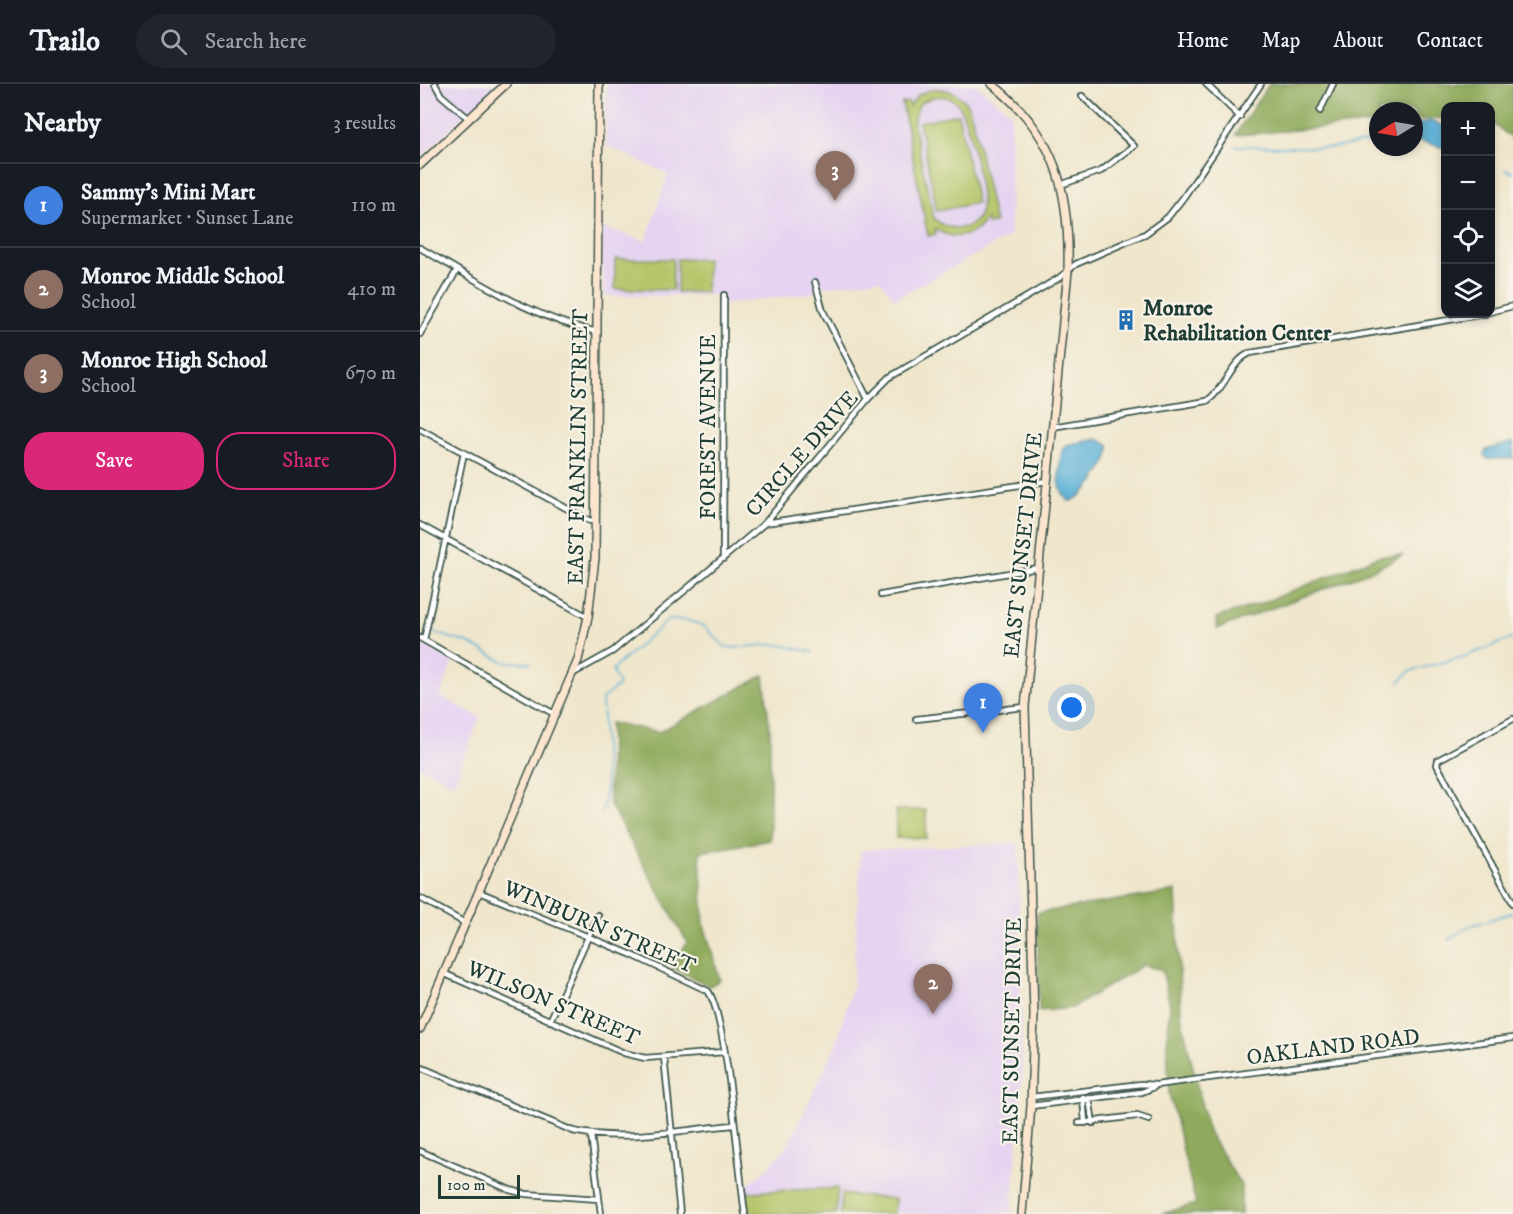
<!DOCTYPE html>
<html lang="en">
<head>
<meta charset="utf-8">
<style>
  :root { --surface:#171b24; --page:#20242c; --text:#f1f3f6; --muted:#9ea1a6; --line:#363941; --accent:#db2777 }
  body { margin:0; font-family:"IM FELL DW Pica",serif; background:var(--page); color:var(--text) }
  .controls { position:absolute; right:18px; top:18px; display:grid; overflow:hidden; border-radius:12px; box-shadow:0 3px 9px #0003 }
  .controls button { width:54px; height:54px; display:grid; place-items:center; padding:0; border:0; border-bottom:2px solid var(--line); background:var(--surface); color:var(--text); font:30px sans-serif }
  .compass { position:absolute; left:949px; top:18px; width:54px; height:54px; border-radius:50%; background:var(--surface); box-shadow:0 3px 9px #0003; rotate:259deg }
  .scale { position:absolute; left:18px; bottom:15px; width:82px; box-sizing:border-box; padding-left:6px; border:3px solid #1f3d34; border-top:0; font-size:16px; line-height:21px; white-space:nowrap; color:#1f3d34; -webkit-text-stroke:4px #f7f3e8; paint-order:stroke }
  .you { position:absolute; left:652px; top:624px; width:21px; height:21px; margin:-15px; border:4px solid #fff; border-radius:50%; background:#1a73e8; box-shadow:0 0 0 9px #1a73e833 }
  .badge { display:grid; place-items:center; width:39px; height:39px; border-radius:50%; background:var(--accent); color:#fff; font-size:20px; font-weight:700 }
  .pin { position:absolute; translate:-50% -50px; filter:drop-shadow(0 2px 3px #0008) }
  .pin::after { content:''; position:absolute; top:32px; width:21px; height:18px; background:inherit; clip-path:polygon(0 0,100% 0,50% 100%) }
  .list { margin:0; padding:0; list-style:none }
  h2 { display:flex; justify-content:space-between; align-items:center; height:78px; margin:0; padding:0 24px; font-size:26px }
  h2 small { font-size:20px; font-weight:400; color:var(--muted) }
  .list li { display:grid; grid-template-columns:39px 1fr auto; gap:18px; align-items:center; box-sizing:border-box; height:84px; padding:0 24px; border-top:2px solid var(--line) }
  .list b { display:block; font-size:22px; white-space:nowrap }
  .list p { margin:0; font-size:20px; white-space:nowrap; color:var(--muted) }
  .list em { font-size:20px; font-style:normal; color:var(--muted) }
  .actions { display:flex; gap:12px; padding:18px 24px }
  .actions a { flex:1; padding:14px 0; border:2px solid var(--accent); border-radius:24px; text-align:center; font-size:21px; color:var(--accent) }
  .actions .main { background:var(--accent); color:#fff }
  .icon { flex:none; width:33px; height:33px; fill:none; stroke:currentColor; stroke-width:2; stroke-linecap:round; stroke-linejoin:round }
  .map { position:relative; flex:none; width:1093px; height:1130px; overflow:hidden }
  header { display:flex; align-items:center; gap:36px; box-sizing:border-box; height:84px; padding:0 30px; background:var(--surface); border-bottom:2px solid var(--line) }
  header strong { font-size:28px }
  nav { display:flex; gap:33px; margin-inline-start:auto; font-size:21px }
  .search { width:420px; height:54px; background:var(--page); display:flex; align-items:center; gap:15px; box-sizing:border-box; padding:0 21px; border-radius:33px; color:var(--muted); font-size:22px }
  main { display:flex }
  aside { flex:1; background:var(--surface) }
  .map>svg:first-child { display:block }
  .built { fill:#e5d3f1 }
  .green { fill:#b4c467; stroke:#6a804e; stroke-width:1.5; fill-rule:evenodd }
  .forest { fill:#8faa5c; stroke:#577448; stroke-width:1.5 }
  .water { fill:#5ab0d7; stroke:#3c7686; stroke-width:1.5 }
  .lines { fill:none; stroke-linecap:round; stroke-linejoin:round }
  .stream { stroke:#5ab0d7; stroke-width:1.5 }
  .street-casing { stroke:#3e564b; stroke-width:8 }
  .secondary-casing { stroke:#3e564b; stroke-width:10 }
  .street { stroke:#fff; stroke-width:4.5 }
  .secondary { stroke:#fce5cf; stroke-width:7 }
  .labels { text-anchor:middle; stroke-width:4.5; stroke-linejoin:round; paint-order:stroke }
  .poi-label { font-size:22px; font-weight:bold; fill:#1f3d34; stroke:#f7f3e8; text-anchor:start }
  .street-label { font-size:22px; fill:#1f3d34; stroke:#f7f3e8 }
</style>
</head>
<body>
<header>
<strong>Trailo</strong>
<div class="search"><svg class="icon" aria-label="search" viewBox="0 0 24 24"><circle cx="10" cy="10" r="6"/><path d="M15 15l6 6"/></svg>Search here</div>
<nav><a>Home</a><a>Map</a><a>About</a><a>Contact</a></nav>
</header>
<main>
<aside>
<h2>Nearby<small>3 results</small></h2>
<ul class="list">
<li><span class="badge" style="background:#3f7fe0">1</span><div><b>Sammy's Mini Mart</b><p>Supermarket · Sunset Lane</p></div><em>110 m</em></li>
<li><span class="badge" style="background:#8d6e63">2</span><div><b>Monroe Middle School</b><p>School</p></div><em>410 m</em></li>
<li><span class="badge" style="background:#8d6e63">3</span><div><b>Monroe High School</b><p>School</p></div><em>670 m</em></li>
</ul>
<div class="actions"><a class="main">Save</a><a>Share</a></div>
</aside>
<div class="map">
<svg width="1093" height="1130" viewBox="0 0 1093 1130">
  <rect width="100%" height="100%" fill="#f7f3e8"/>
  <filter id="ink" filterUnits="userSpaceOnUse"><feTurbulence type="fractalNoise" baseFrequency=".0167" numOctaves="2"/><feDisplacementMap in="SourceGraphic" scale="12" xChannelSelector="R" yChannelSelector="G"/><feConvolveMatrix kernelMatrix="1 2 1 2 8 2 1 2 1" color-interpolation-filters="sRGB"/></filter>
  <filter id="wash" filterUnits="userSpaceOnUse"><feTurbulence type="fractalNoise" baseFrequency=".008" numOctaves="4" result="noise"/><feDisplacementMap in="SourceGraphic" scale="24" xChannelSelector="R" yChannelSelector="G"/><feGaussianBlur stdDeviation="1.35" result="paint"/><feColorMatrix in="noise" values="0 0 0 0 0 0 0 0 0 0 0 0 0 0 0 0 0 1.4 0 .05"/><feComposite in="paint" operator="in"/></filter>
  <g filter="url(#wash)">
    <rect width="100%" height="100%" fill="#efe6cc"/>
    <path class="built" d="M0 0H78L0 74Z
      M186 0H555L591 29 590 152 474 215 460 195 404 203 391 209 300 221V211L184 212 181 143 226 157 248 90 186 61Z
      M0 559 33 578 20 612 60 633 34 699 0 683Z
      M598 759 602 998 592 1130H330L327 1101 350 1082 369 1059 416 961 433 900 441 766Z"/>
    <path class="green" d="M513 5C533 4 547 13 552 33L575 139 567 140 566 135C554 154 534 157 515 145L516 150 508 152 482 19 488 18 490 22 498 11ZM514 13C521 12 530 13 536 18 547 27 564 110 561 125 557 148 528 149 514 134L494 43V34L500 19Z
      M538 30 557 119 517 127 499 38Z
      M195 175H253V206L195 205Z
      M257 175H287L286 208H257Z
      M476 726H506V754H476Z
      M418 1104 416 1130H330L327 1108Z
      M422 1110 475 1115 474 1130H420Z"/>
    <path class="forest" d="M849 0H1093V55L1071 38 1070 22H1026L1025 34 994 36V27H958V39L815 51Z
      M983 471 949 488 797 545 796 534 842 519 959 472Z
      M344 591 350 648V756L280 768 284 841 300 896 290 902 252 884 267 858 189 719 190 639 239 648Z
      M756 807 761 932 788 1048 821 1101V1130H741L776 1120 749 1009 747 962 750 921 742 886 723 881 652 924 619 927 617 829Z"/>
    <path class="water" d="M1010 37 1025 42V64L994 55V41Z
      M676 355 689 361C693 376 664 416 649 417 634 404 640 385 642 366L647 361Z
      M1093 358V375H1067L1064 371 1066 366Z"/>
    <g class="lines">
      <path class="stream" d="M816 62 912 64 958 56
        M1085 85 1093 89
        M12 548 48 559 84 578 111 579
        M979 598 990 587 1046 572 1093 554
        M182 728 186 706 182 615 199 601 192 586 248 536H266L284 542 304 562 312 564 355 560 393 568
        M1028 856 1047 843 1091 829"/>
    </g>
  </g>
  <g filter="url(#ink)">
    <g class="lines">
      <g class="street-casing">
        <path id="street" d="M15 0 21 11 48 34
          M786 0 820 33
          M900 27 913 0
          M643 100 681 87 714 62 662 12
          M0 164C57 196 112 235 178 248
          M395 198 403 227 448 315
          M1070 228 1093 222
          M0 250 37 186
          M632 343 787 317C806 304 810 278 830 269L1065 230
          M0 345 168 436 176 438
          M345 439 627 397
          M0 441 168 533
          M303 475 304 211
          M461 511 618 484
          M0 554 136 631
          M4 556 44 369
          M152 590 193 567 345 439 448 315 470 293 639 194 656 180 725 150 748 133 763 114 841 0
          M496 635 605 623
          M1093 635 1018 676 1017 681 1093 819
          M59 808 210 870 288 907C307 932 319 1090 325 1130
          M0 814 45 839
          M23 889 204 969 225 974 304 968
          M130 937 178 831
          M244 973 260 1130
          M0 983 153 1047C205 1058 260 1046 313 1041
          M612 1013 721 1000 736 1001 1093 954
          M663 1013 665 1039
          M669 1014 673 1039
          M611 1022 722 1008 734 1003
          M659 1039 717 1032 729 1036
          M171 1051 181 1130
          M0 1067 90 1106 106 1110 179 1115"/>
      </g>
      <g class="secondary-casing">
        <path id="secondary" d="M572 0C637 51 650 108 648 187L605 623 614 931 611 1022 602 1130
          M0 81 86 0
          M0 945 158 576 168 533 175 474 179 0"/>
      </g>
      <use href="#street" class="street"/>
      <use href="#secondary" class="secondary"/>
    </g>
  </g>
  <defs>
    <g id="building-bare" transform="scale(1.62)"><path d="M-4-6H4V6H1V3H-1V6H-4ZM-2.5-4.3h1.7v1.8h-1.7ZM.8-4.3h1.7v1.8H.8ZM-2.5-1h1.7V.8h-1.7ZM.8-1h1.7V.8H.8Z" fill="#1f6fb2" stroke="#f7f3e8" stroke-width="2.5" paint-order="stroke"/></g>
  </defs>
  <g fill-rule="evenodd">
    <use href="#building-bare" x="706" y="236"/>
  </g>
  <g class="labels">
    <g class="poi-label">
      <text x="723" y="231">Monroe<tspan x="723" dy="25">Rehabilitation Center</tspan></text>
    </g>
    <g class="street-label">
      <text transform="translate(287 343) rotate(-90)" y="8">FOREST AVENUE</text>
      <text transform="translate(157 363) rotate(-89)" y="8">EAST FRANKLIN STREET</text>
      <text transform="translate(381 369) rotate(-49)" y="8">CIRCLE DRIVE</text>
      <text transform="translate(602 461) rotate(-84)" y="8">EAST SUNSET DRIVE</text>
      <text transform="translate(180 842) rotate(23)" y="8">WINBURN STREET</text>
      <text transform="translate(134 918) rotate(23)" y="8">WILSON STREET</text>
      <text transform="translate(591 947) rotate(-89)" y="8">EAST SUNSET DRIVE</text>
      <text transform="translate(913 962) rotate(-7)" y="8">OAKLAND ROAD</text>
    </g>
  </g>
</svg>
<div class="controls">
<button>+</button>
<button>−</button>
<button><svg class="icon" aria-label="locate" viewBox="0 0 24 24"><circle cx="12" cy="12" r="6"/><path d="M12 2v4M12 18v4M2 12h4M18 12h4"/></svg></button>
<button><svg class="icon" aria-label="layers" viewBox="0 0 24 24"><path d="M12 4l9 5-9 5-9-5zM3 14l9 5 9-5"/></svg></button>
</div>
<svg class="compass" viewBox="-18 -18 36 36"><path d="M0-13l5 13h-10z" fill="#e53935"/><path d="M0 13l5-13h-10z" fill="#9ea1a6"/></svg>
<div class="scale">100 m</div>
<div class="you"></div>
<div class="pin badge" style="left:563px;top:649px;background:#3f7fe0">1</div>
<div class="pin badge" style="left:513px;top:930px;background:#8d6e63">2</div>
<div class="pin badge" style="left:415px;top:117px;background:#8d6e63">3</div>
</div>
</main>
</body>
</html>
